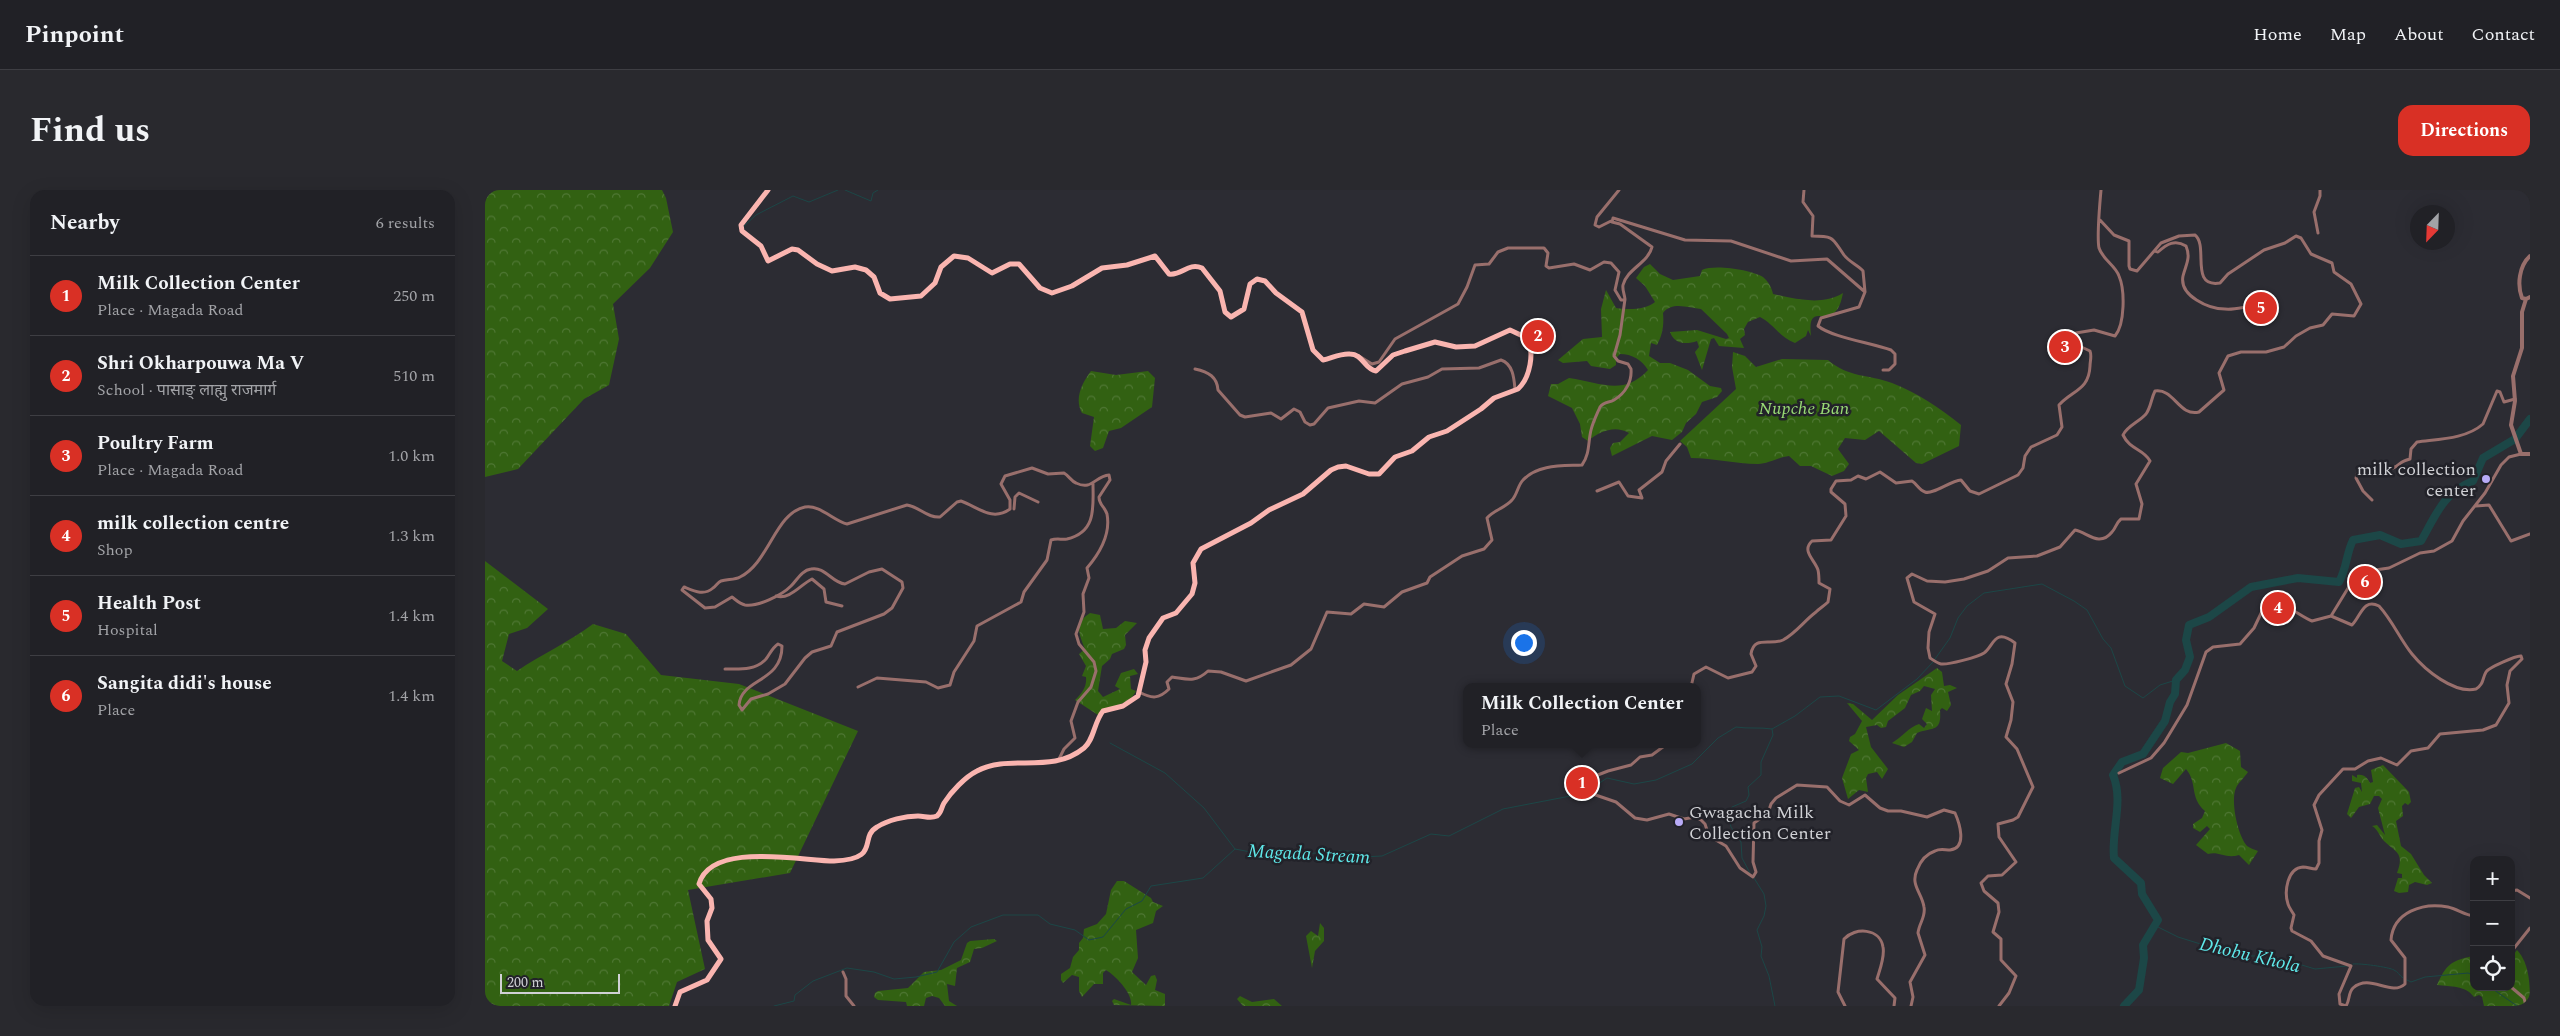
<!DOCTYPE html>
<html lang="en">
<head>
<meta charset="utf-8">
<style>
  :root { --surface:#212126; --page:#29292e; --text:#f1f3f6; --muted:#a2a3a7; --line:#3e3e43; --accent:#d93025 }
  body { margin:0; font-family:Spectral,"Noto Sans Devanagari",serif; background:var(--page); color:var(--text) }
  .controls { position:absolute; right:15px; bottom:15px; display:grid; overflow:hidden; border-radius:10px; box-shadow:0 5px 20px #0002 }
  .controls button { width:45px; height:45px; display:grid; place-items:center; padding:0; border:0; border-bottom:1px solid var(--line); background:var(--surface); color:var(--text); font:25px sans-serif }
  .compass { position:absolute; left:1925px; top:15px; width:45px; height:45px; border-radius:50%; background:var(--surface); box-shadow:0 5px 20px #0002; rotate:203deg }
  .scale { position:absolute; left:15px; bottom:12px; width:120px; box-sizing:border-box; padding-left:5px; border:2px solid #d0d1d5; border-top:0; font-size:14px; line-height:18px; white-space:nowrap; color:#d0d1d5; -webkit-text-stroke:4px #222229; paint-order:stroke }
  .you { position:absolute; left:1038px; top:452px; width:18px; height:18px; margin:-12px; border:4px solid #fff; border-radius:50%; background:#1a73e8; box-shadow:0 0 0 8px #1a73e833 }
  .badge { display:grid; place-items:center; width:32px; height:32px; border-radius:50%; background:var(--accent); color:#fff; font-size:16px; font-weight:700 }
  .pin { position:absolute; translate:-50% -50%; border:2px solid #fff; box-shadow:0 1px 5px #0006 }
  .popup { position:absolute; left:978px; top:493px; width:238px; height:65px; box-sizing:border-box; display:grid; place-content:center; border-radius:10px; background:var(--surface); filter:drop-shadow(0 1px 4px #0005); font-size:16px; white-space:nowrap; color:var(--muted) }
  .popup b { font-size:19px; color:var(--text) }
  .popup::after { content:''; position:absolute; left:50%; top:100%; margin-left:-10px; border:10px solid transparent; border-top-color:var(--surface) }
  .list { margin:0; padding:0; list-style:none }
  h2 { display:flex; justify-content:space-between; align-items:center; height:65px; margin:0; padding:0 20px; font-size:21px }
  h2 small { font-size:16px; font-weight:400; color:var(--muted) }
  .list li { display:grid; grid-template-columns:32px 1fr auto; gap:15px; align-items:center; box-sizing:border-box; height:80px; padding:0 20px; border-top:1px solid var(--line) }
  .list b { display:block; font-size:19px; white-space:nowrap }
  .list p { margin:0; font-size:16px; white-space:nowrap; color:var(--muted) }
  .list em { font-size:16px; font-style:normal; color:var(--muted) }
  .icon { flex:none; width:28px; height:28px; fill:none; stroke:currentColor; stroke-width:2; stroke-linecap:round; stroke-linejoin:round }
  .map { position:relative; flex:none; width:2045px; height:816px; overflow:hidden; border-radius:15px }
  header { display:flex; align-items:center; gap:30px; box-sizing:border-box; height:70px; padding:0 25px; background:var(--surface); border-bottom:1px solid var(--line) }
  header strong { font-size:24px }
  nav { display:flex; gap:28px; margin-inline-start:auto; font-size:18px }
  .intro { display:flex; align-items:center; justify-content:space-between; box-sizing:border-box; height:120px; padding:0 30px }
  h1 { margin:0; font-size:35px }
  .button { padding:12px 22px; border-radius:15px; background:var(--accent); color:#fff; font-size:18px; font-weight:700 }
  main { display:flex; gap:30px; padding:0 30px }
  aside { flex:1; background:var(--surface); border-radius:15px; box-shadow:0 5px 20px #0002 }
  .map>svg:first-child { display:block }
  .forest { fill:url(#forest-crowns) }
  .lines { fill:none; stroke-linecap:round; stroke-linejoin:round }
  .stream { stroke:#1c4747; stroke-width:1 }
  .river { stroke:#1c4747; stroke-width:8 }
  .minor { stroke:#996f6c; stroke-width:3 }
  .tertiary { stroke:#996f6c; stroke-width:4 }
  .primary { stroke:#fab5b0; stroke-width:5 }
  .poi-dot { fill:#b8abf7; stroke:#222229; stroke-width:2 }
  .labels { text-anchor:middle; stroke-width:5; stroke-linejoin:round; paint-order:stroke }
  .park-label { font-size:18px; font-style:italic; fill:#98da75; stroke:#222229 }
  .poi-label { font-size:18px; fill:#d0d1d5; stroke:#222229; text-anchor:end }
  .water-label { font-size:19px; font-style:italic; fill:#5fe9ea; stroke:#222229 }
</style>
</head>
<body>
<header>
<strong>Pinpoint</strong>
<nav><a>Home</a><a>Map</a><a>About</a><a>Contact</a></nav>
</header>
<div class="intro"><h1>Find us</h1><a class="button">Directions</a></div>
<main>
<aside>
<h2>Nearby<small>6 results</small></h2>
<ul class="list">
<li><span class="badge">1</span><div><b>Milk Collection Center</b><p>Place · Magada Road</p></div><em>250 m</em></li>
<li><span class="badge">2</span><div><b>Shri Okharpouwa Ma V</b><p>School · पासाङ् लाह्मु राजमार्ग</p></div><em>510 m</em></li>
<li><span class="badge">3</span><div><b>Poultry Farm</b><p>Place · Magada Road</p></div><em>1.0 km</em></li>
<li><span class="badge">4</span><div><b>milk collection centre</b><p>Shop</p></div><em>1.3 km</em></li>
<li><span class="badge">5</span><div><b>Health Post</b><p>Hospital</p></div><em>1.4 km</em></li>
<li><span class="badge">6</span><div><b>Sangita didi's house</b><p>Place</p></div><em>1.4 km</em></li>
</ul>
</aside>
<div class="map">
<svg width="2045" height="816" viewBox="0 0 2045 816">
  <defs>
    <pattern id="forest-crowns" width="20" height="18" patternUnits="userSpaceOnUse" patternTransform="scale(1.25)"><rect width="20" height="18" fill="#326112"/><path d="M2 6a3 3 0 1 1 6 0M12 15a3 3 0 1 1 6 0" fill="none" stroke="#4f7734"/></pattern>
  </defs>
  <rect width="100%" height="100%" fill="#2c2c33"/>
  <path class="forest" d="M0 0H177L181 8 188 42 165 78 128 114 134 149 124 195 99 209 33 279 0 287Z
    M1165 74 1175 84 1188 90 1215 86 1217 80C1230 74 1266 80 1278 87 1283 91 1287 98 1288 104 1311 109 1337 116 1358 103 1357 108 1355 117 1351 121 1340 134 1322 113 1326 146L1323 140 1321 146 1310 153C1295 148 1289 134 1275 127L1263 132 1259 139 1260 145 1255 149 1259 158 1234 156 1229 148 1226 149 1217 180 1210 162 1214 157 1212 151C1201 155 1189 154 1185 142L1212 140 1241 149 1244 148 1242 144 1216 119C1204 118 1187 111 1178 123 1179 134 1178 144 1172 155L1166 153 1164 166 1175 173H1185L1203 180 1225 196 1236 198 1237 201 1232 207 1217 212 1211 224 1201 233 1197 242 1187 250 1167 246 1127 266 1125 258 1128 253 1135 252 1144 243C1130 235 1115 241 1103 251L1097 247 1095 234 1087 218 1063 206 1066 194H1073L1084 188C1115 192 1138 207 1163 180 1157 170 1147 164 1135 164L1131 168V175L1125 179 1106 176 1102 171 1078 173 1073 170 1098 149 1117 147 1116 119 1121 100 1131 118C1143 120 1161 120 1170 112L1160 96 1151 88 1159 77Z
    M1248 162 1260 166 1271 177 1297 169 1343 170C1364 188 1383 184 1407 193 1433 203 1455 218 1476 235L1474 256 1437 274 1431 273 1394 241 1380 250 1360 248 1353 259 1364 274 1359 281 1347 286 1326 276H1315L1304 266C1294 267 1283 274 1273 274 1250 274 1229 268 1206 268L1202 257 1195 251 1251 199 1247 177Z
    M606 181 631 185 663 181 670 188 667 217 636 238 624 241 618 258 610 261 605 256 609 227 597 223C589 209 597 193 606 181Z
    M0 371 63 419 42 438 24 444 17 471 32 481C57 464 84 452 108 434L141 444 176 485 254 494 373 541 305 683 203 700 220 779 192 792 184 816H0Z
    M605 423 615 425 618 439 631 438 640 431 652 433 640 445 641 455 639 459 627 464 625 469 617 476 613 501 618 507 635 499 630 496 636 483 649 479 653 484 645 486 646 499 651 501C643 517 625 514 613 525L590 510C597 503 602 497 601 487L597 486 601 476 594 464 600 459C594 444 589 433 605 423Z
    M1452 478 1457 482 1459 496 1465 495 1472 498 1463 502 1466 515 1462 521 1457 518 1455 520C1457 543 1447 537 1432 543L1427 552 1419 557 1407 553C1417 547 1424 537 1434 534L1439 538 1442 534 1437 529 1441 518 1447 521 1446 505 1450 499 1439 496 1435 501 1426 505 1420 518 1403 531 1401 537 1396 538 1392 535 1381 537 1386 557 1403 579 1397 589 1392 582 1383 584 1381 588 1383 602 1374 600 1363 609 1357 588 1366 564 1374 560 1364 551 1365 547 1370 544 1377 531 1362 513 1368 514 1387 530 1413 505Z
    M1741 553 1755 561 1756 577 1763 582C1759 588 1753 593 1751 598 1745 611 1753 646 1762 656 1765 658 1770 660 1773 661L1764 675 1754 665C1741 669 1734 661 1723 664L1711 655 1725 639 1722 636 1715 642 1708 638V634L1717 628 1720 621C1704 607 1713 593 1701 579L1688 594 1675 588 1678 578 1696 562 1703 563Z
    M1898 575 1924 602 1926 612 1923 615 1920 613 1917 616 1918 626 1911 631 1916 656 1926 664 1939 685 1947 693 1942 695 1930 692 1924 695 1923 702 1914 703 1909 701 1913 688H1917V684L1912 683C1920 662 1910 662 1899 651 1894 646 1893 639 1887 636L1892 635 1900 645 1893 618 1897 609 1894 606H1889L1885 614 1874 617 1866 628 1862 624 1870 598 1874 597 1877 602 1876 593 1867 591V585L1872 588V585C1880 584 1882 588 1885 593L1888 592 1886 580Z
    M632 691H639L666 708 668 712 678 716 671 721 668 733 651 740 653 768 647 782 661 795 666 786 670 785 672 790 670 800 680 804V816L629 815 627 811 629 809 646 815C648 804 631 786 621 780L618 783V794H609L597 807 594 801V787L587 785 578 793 576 790V784L585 778 588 767 594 760V753L598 748 599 739 612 734 621 724 626 700Z
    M835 733 839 738V751L830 761 827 778 821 746 826 741 833 746Z
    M509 749 512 751 497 758 489 759 485 772 472 778 470 796 462 794 464 811 472 816H460L454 808 447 806 441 808 439 816H422L421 812 393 810 389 807 390 803 393 801 423 798 439 782 456 780 476 770 482 753 485 751Z
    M2032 760C2045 774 2045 796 2045 816H1999L1997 807 1994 805 1989 807C1980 795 1966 797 1952 795 1961 775 1966 770 1989 766V797H2026V768Z
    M755 806 767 812 789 809 797 816H758L752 809Z"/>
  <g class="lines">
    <path class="stream" d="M360 0 386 11 388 3 393 0
      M258 37 271 25 308 6 324 12 353 0
      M1450 469 1465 448 1473 428 1482 416 1499 403 1557 394 1589 411 1602 420 1618 449 1626 458 1640 496 1658 508 1675 495 1691 490
      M625 553 680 583 719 618 750 659
      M1104 600 1122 588 1149 594 1171 590 1207 574 1233 548 1251 537C1263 539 1275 537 1287 539L1310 526 1335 507 1354 506 1391 520 1432 489 1448 472
      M1265 683 1257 668 1256 652 1246 637 1243 624 1247 617 1261 611 1264 605 1263 597 1276 585V572L1288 545 1287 539
      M1269 688 1279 704 1281 716 1279 726 1272 740 1277 757 1276 766 1284 786 1290 816
      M1671 736 1693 747 1738 761 1768 766H1787L1830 779 1862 776
      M1868 774C1874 773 1904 777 1909 780 1912 781 1915 786 1918 788
      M1922 790 1926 792 1940 787 1983 783 1989 785
      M2005 797 2032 816
      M289 816 309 811 310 805 328 791 362 778 389 782 409 789 431 787 452 782 469 752 486 737 518 725H553L565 734 590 740 604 750 618 747 641 719 657 711 666 696 718 688 750 659 776 664 791 662 812 666 842 661H864L877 667 897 666 946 644 964 646 1018 619 1101 603"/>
    <path class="river" d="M1639 816 1654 800 1659 768 1658 755 1673 730 1657 704 1656 693 1629 668C1626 641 1639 611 1628 585L1637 572 1658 564 1680 531 1685 512 1690 504 1691 490 1700 480 1705 467 1701 450 1704 435 1724 427 1766 397 1813 388 1854 392C1862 378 1861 364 1868 350L1895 345 1916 354 1936 351C1951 325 1958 303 1988 291L1998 268 2030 249 2045 229"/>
    <path class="minor" d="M1126 31 1114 37 1110 35 1112 27 1134 0
      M1833 43 1829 22 1835 6V0
      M1670 61 1673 62C1682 54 1690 49 1701 56 1706 68 1701 74 1698 86 1694 106 1724 119 1740 119 1749 120 1758 117 1767 116
      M1380 102 1374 117 1336 128 1333 136C1346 147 1387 153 1406 160L1410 164V174L1404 180H1398
      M874 166 887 174 894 172 910 149 973 114 982 97 990 75 1004 74 1013 62 1023 58H1059L1063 63 1061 76 1064 78 1089 74 1105 80 1119 72 1126 73 1134 82 1130 100 1136 110H1140C1140 105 1137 100 1138 95 1142 79 1163 73 1167 57L1135 34 1127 32 1128 28 1200 50 1246 51 1306 71 1342 69 1380 102 1378 81C1373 75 1364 72 1359 65 1347 48 1350 46 1327 46L1328 26 1318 12 1319 0
      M710 179C724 182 732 187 733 200L755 225 760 227 786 223 796 229 809 219 815 222 820 232 825 235 829 234 843 218 874 211 890 213 917 194 943 187 957 179 994 178 1016 170C1028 174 1029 188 1030 199
      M1112 301 1134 292 1143 306 1157 308 1154 300 1177 282 1181 271 1195 254
      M1887 310 1878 301 1871 288 1872 284C1884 278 1896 282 1908 278 1916 275 1913 272 1925 269L1926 259 1932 252C1954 249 1981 249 1998 234L2012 201 2015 202 2019 212 2030 209
      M1991 316 2004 315 2026 351 2045 344
      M529 319 530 307 534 303 553 312
      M291 406C305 410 315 395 327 389L339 399 341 412 357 416
      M1846 426 1867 435C1876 426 1878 408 1894 416 1907 430 1915 449 1927 464 1940 480 1969 504 1991 499 1999 494 1997 489 2001 482 2003 478 2032 465 2036 466L2037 469 2025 481 2022 495 2024 513 2011 535 1998 540 1955 544 1943 558 1926 561 1912 575 1896 568 1883 571 1870 579H1858L1834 605 1829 615 1837 640 1834 651V673L1831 679C1826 679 1823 677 1818 677 1802 678 1799 702 1803 714 1804 718 1807 721 1809 725L1806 738 1807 741 1826 751 1838 766 1866 776 1854 804 1855 814 1861 816C1865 810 1863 803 1868 798 1885 783 1906 807 1920 794V768L1906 750C1908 722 1938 712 1963 717 1972 719 1980 725 1989 726
      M240 479C254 479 270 481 281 469 285 464 287 458 293 454L297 456C297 493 256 488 254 515L257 520 266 509 283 504 300 494 320 468 327 462 346 456 352 442 399 424 407 418 418 398 417 392 397 379 384 382 360 394C347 393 340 376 326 379 317 380 312 390 306 396 297 405 273 417 260 415 255 414 251 410 247 407L230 417 220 418 197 400 199 397C209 401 219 406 228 398 231 396 233 392 236 391 242 389 250 390 255 387 284 373 290 323 320 317 334 314 349 331 362 334L422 315C435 317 442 328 455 327L472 312 476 311C493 317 507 332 525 319V310L516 294 520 286 547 278 563 284 579 283C584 286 586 291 591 293 607 301 610 286 624 285L625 290 614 307C614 315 620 317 622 324 626 345 614 364 602 378L604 388 598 404 599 422 591 444 594 454 609 472 611 481 606 497 593 512 586 531 590 548 579 559 574 569
      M373 497 392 488 441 492 453 498 465 495 469 482 489 451 492 436 536 412 539 402 562 370 566 350C572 348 577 350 582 349 612 342 608 316 608 294
      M1206 497 1209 484 1221 477 1243 488 1267 482 1271 476 1266 464C1269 445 1285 456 1298 450 1311 443 1319 431 1331 422 1335 418 1339 416 1343 412L1345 399 1334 393C1334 389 1334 384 1333 380 1330 370 1316 361 1327 351L1346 350 1361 326 1360 314 1346 302V299L1351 291 1366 290 1373 286 1381 289 1395 282 1411 293 1427 291C1432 294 1434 300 1440 302 1448 305 1465 291 1476 290L1485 301 1494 304 1533 285 1538 278 1540 266 1546 257 1572 245 1577 237 1574 215C1588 200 1604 200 1605 176 1605 171 1607 166 1605 161L1590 154 1591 143 1609 140 1630 146C1640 134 1640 100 1634 86 1630 75 1618 70 1614 58 1612 48 1615 11 1616 0
      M654 502C667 509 674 509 684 499L682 492 687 487C702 489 710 493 723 481L736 482 761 491 806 475 826 459 842 422 866 424 879 414 899 417 917 402 942 393 945 387 977 366 999 359 1007 350 1002 328C1009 320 1020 318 1027 310 1032 305 1033 295 1038 290 1053 274 1078 276 1097 275 1105 264 1103 252 1106 240 1108 232 1112 224 1115 217 1119 211 1124 213 1129 210 1141 203 1147 191 1146 179L1143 174 1133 171 1129 166 1135 145 1140 109
      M1182 554 1167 565 1155 567 1146 575 1123 581 1100 590 1102 596 1099 601 1131 612 1150 628 1162 630 1184 624 1199 629 1210 627 1216 630 1220 634 1224 646 1241 656 1255 678 1268 687 1271 682 1268 672 1269 633 1283 623 1286 614 1291 608 1312 595 1342 597 1355 611 1364 615 1380 605 1395 618 1403 621H1416L1442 627 1459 620 1470 623C1474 632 1483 658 1465 660 1460 660 1455 658 1450 661 1441 664 1435 672 1432 680 1425 695 1437 703 1439 717 1441 727 1434 733 1433 743L1440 765 1425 792 1428 807 1426 816
      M1634 583 1666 568 1679 553 1702 515 1721 462 1728 457 1755 454 1769 438 1780 415C1797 408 1812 425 1827 431L1846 426 1868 390 1883 381 1904 378 1935 363 1949 361 1967 351 1978 331 2000 303 2016 275 2024 267 2036 264
      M2026 701 2032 700 2045 708
      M2026 762 2045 738
      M2026 769V772
      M358 782 361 789V806L369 816
      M2026 797 2039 808 2041 816
      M1360 816 1353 802 1359 749C1370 737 1395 738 1398 757 1400 767 1395 779 1392 789L1410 808 1409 816
      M1514 816 1524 803 1531 786 1516 770V749L1508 742 1514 722 1513 713 1499 701 1496 693 1503 686 1517 685 1531 672 1514 647 1513 634 1528 630 1533 627 1548 597 1532 559 1521 547 1526 530 1528 512 1521 494 1527 474 1530 453C1509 437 1509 456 1499 463 1493 467 1463 475 1456 474 1452 473 1448 470 1445 468L1443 458 1444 442 1450 424 1429 412 1422 388 1427 384 1442 391 1460 392 1479 389 1503 381 1523 368 1552 366 1575 357 1590 340C1602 342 1614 358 1627 342 1631 338 1631 333 1636 329H1654L1657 314 1651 294 1665 271C1659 259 1645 260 1638 245 1642 236 1654 232 1661 224 1666 217 1666 209 1670 201 1689 198 1694 227 1714 222L1739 200 1734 183 1743 166 1756 162H1781L1799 157 1811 146 1825 138 1838 135 1847 124 1869 126 1876 114 1866 94 1849 82 1847 73 1826 64 1816 48 1811 46 1800 53 1779 60 1743 84 1735 93C1704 98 1724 56 1710 45L1694 46 1676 53 1652 81 1645 79 1644 76V51L1629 45 1615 30"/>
    <path class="tertiary" d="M2045 66C2034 76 2032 95 2037 108L2041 109 2045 107
      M2041 109 2037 122V158L2028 186 2030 211 2026 235 2036 264H2045"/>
    <path class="primary" d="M190 816 195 802 222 790 236 769 223 750 222 731 227 718 226 709 214 694C226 651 317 671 349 671 397 669 373 648 392 637 403 630 420 626 433 626 440 626 445 629 452 626 457 622 456 618 459 613 466 602 480 587 492 581 525 563 566 585 599 558 609 550 609 532 618 521L638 516 653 506 661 472 660 460 664 448 678 428 691 423 707 404 710 393 708 373 716 359 766 333 784 320 818 304 846 280 853 277 861 276 884 284H894L910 267 927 261 944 247 962 241 996 219 1009 208 1033 199C1045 188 1050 162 1042 148L1025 140 990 156 971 157 950 152 920 161 908 165 891 181C879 179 878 164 865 164 856 163 847 168 838 170L828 160 817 122 791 103 780 91 772 89 765 94 759 119 746 127 740 122 735 101 717 78C703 72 697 86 684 84L670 66 642 75 617 78 587 96 567 103 555 98 534 74H525L507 83 483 68 469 66 456 77 450 93 436 106 405 109 395 103 389 87 381 80 370 77 347 81 332 74 313 60 307 59 283 71 276 56 257 41 256 35 283 0"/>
  </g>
  <g class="poi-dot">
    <circle cx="2001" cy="289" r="5"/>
    <circle cx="1194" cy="632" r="5"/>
  </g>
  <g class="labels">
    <g class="park-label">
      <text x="1319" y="224">Nupche Ban</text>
    </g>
    <g class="poi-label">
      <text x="1991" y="285">milk collection<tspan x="1991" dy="21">center</tspan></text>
      <text x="1204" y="628" text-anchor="start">Gwagacha Milk<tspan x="1204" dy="21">Collection Center</tspan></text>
    </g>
    <g class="water-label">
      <text transform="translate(824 663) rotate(3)" y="7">Magada Stream</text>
      <text transform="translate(1765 764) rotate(13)" y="7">Dhobu Khola</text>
    </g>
  </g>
</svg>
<div class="controls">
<button>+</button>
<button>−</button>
<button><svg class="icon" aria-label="locate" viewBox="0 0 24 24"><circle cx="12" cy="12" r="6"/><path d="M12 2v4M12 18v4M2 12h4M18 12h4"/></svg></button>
</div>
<svg class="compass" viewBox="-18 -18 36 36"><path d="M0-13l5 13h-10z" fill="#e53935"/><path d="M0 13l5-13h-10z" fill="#a2a3a7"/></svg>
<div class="scale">200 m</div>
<div class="you"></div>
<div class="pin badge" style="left:1097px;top:593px">1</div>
<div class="popup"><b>Milk Collection Center</b>Place</div>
<div class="pin badge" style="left:1053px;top:146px">2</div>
<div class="pin badge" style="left:1580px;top:157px">3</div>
<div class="pin badge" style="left:1793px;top:418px">4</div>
<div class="pin badge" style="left:1776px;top:118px">5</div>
<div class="pin badge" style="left:1880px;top:392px">6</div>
</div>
</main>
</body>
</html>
